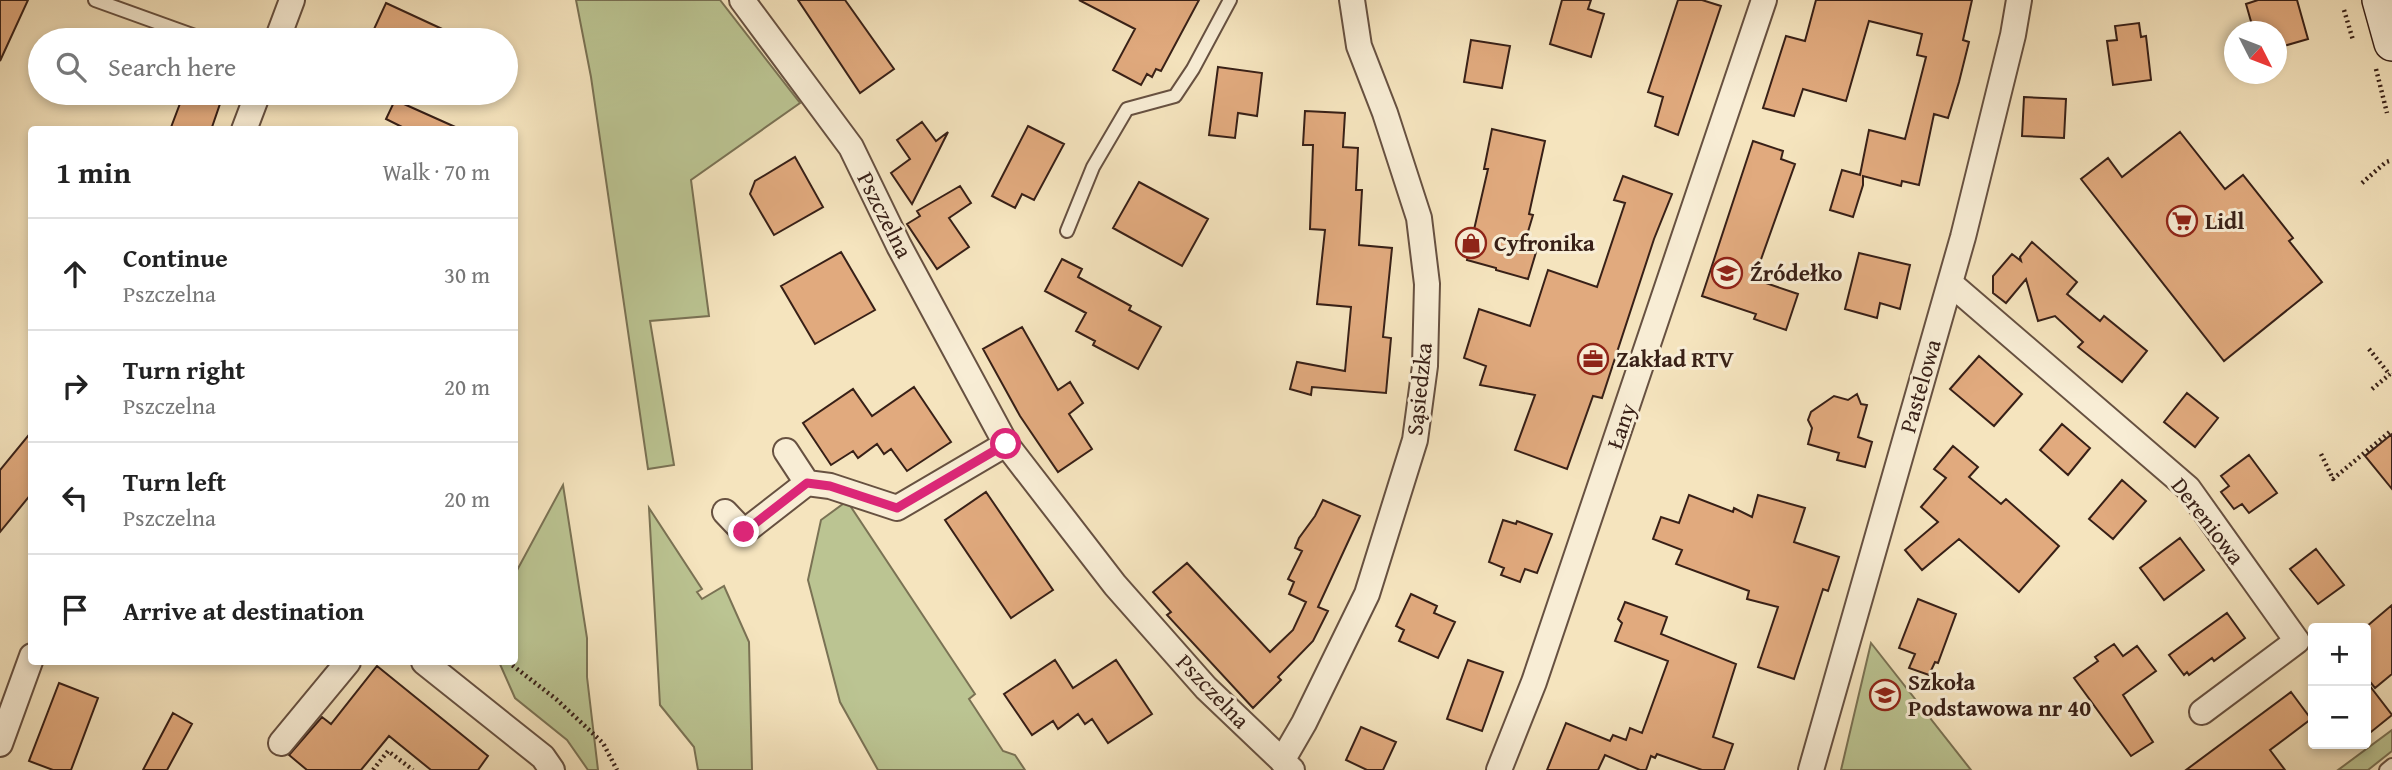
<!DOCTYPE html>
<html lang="en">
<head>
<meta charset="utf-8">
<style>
  :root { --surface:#fff; --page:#f6f6f6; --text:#222; --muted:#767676; --line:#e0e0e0 }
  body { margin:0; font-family:"Gentium Book Plus",serif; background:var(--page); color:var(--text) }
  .controls { position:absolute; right:21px; bottom:21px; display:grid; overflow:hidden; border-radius:7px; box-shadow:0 4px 10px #0003 }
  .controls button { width:63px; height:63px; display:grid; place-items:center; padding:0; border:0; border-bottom:2px solid var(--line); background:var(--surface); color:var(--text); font:35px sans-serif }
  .compass { position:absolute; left:2224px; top:21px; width:63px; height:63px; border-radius:50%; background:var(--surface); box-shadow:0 4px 10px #0003; rotate:132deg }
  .stop { position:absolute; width:21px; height:21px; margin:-16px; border:5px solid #db2777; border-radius:50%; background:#fff }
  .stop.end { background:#db2777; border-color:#fff; box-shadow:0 2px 7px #0008 }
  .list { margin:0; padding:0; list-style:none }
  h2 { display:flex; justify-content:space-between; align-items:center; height:91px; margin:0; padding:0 28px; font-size:30px }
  h2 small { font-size:23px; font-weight:400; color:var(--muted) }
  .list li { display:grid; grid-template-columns:46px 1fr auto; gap:21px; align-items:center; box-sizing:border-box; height:112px; padding:0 28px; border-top:2px solid var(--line) }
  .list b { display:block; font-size:26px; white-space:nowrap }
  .list p { margin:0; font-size:23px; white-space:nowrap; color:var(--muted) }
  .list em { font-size:23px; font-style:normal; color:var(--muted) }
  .icon { flex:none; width:38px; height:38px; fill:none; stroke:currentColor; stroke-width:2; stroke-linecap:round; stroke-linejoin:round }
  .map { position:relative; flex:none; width:2392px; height:770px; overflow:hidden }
  .search { position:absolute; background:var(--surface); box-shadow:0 4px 10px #0003; left:28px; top:28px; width:490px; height:77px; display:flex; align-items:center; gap:18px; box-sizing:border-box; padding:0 24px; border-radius:38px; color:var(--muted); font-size:26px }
  .panel { position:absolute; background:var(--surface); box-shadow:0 4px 10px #0003; left:28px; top:126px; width:490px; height:539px; border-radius:7px }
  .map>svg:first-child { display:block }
  .green { fill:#bbc492; stroke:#7a7254; stroke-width:2 }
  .building { fill:#e1aa7e; stroke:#382017; stroke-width:2 }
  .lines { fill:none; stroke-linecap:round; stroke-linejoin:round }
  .lane-casing { stroke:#675141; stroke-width:16 }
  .street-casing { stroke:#675141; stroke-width:28 }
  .secondary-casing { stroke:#382017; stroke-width:38 }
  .path { stroke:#382017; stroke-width:4.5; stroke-dasharray:2 3.5; stroke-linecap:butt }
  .lane { stroke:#f8edd5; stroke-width:12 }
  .street { stroke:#f8edd5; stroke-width:24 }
  .secondary { stroke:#f8edd5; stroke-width:35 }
  .route { stroke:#db2777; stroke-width:9 }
  .labels { text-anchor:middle; stroke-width:6; stroke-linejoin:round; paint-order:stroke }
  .street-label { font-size:23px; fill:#382017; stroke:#f8edd5 }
  .poi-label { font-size:23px; font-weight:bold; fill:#382017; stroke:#f8edd5; text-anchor:start }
</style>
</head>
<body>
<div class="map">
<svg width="2392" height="770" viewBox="0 0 2392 770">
  <rect width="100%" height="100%" fill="#f5e4be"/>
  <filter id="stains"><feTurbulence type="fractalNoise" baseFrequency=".00286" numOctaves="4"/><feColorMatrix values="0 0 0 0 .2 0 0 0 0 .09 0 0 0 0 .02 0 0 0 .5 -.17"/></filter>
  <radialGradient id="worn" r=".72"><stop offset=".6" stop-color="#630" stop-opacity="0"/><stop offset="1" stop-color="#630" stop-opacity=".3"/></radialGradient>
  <path class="green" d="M576 0H720L800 103 691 180 709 316 650 321 674 465 648 469 591 77Z
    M563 485 587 638V677L598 770H588L567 740 515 698 499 662H514L515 574Z
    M847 501 975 694 969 699 1003 751 1015 755 1025 770H878L840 702 808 580 821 520Z
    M649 508 702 589 697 592 702 599 724 586 749 642 752 770H698L694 747 660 705Z
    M1871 643 1971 770H1841Z
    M2392 730V751L2368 770H2338Z"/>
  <path class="building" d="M0 0H28L0 61Z
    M798 0H845L894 69 860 93Z
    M1079 0H1199L1161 71 1156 69 1152 77 1147 74 1141 85 1113 70 1135 29Z
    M1562 0H1591L1588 9 1604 14 1591 57 1550 44Z
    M1678 0H1702L1721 6 1678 135 1655 126 1663 97 1648 92Z
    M1816 0H1972L1963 40 1969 42 1959 82 1948 118 1934 114 1919 185 1902 181 1901 186 1863 176V185L1853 217 1830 210 1842 170 1860 175 1869 130 1905 139 1926 57 1917 55 1922 34 1869 21 1846 101 1803 89 1794 116 1763 108 1786 36 1805 41Z
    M2258 0H2297L2308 39 2277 48V32H2254L2246 4Z
    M386 3 466 40H369Z
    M2139 23 2141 37 2146 36 2151 80 2113 85 2107 41 2117 40 2115 26Z
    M1471 40 1510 46 1502 88 1464 82Z
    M1218 67 1262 73 1257 116 1238 113 1235 138 1209 135Z
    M184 93H209L222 98 211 130H170Z
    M2024 97 2066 99 2064 138 2022 136Z
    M395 100 462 130H408L386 119Z
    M1305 111 1345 113 1343 147 1358 148 1356 190H1362L1359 245 1392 248 1383 337 1391 338 1386 393 1312 387 1311 395 1290 389 1297 362 1345 371 1351 307 1317 304 1325 230 1310 229 1313 145H1303Z
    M922 122 936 141 948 132 912 204 891 173 910 159 897 140Z
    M1028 126 1064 144 1034 200 1022 194 1015 208 992 196Z
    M1492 129 1545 141 1529 214 1533 215 1524 245 1537 249 1528 279 1496 270V268L1467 260 1488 169H1484Z
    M2180 132 2225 189 2243 175 2293 238 2289 241 2322 282 2224 361 2081 179 2108 158 2122 177Z
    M1753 141 1783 151 1781 159 1795 164 1754 279 1798 294 1786 330 1754 319 1756 314 1702 296Z
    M795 157 823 207 774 235 750 194 755 181Z
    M1623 176 1672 194 1654 239 1602 398 1593 396 1567 469 1515 450 1535 395 1480 385 1486 366 1464 358 1479 309 1530 326 1548 270 1597 287 1625 203 1614 200Z
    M1139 182 1208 219 1182 266 1113 228Z
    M960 186 971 203 949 218 969 247 937 269 907 224 920 216 917 211Z
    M2032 242 2077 282 2067 294 2100 321 2104 316 2147 351 2122 382 2078 347 2083 342 2055 316 2038 321 2026 279 2006 303 1993 293V276L2012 254 2021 261 2020 257Z
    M841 252 875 310 815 344 781 286Z
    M1859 253 1910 265 1900 309 1880 303 1877 318 1845 309Z
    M1062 259 1082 269 1078 277 1131 306 1129 310 1161 327 1138 369 1093 345 1095 341 1076 331 1086 313 1045 291Z
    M1022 327 1058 390 1070 382 1083 403 1069 414 1092 449 1058 472 1020 416 983 349Z
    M1979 356 2022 394 1994 426 1950 389Z
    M914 387 951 442 907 471 891 449 884 454 877 444 858 458 853 451 831 465 803 423 853 389 872 416Z
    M2187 393 2218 418 2195 447 2164 422Z
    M1857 394 1861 404 1867 405 1858 437 1872 442 1865 467 1837 460 1839 453 1808 444 1812 428 1808 420 1811 412 1834 396 1848 400Z
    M2062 424 2090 448 2068 475 2040 450Z
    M32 431V493L0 532V470Z
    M2392 434V489L2365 456Z
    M1953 446 1978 467 1969 477 2001 504 2006 499 2059 546 2019 592 1959 539 1922 570 1905 550 1938 522 1921 507 1946 478 1934 469Z
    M2249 455 2277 493 2249 513 2242 504 2234 509 2221 492 2229 486 2221 476Z
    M2122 480 2146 501 2113 539 2089 519Z
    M986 492 1053 590 1011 618 945 520Z
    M1689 495 1733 512 1734 508 1752 517 1758 495 1805 508 1794 542 1839 557 1828 591 1823 589 1794 679 1758 667 1778 607 1747 599 1749 591 1676 564 1682 550 1653 539 1661 517 1679 523Z
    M1323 500 1360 516 1318 607 1328 611 1313 641 1278 677 1281 680 1253 708 1167 615 1171 612 1153 592 1187 563 1270 652 1293 630 1306 602 1289 594 1294 582 1288 579 1302 551 1295 548 1299 538 1315 516Z
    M1503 520 1516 524 1517 521 1552 534 1537 573 1525 569 1520 582 1501 575 1504 568 1489 562Z
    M2180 538 2204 570 2164 600 2140 568Z
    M2316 549 2344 585 2318 604 2290 569Z
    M1411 594 1437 606 1434 613 1455 622 1438 658 1399 641 1404 630 1396 626Z
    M1918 599 1956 614 1938 663 1935 662 1929 675 1909 668 1915 654 1899 648Z
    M1625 602 1667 617 1661 634 1736 664 1713 737 1733 744 1724 770H1702L1657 754 1655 758 1651 756 1646 770H1640L1605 755 1598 770H1547L1566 723 1610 741 1613 735 1626 740 1630 728 1642 733 1668 661 1615 641 1622 623 1618 619Z
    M2392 605V674L2375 688 2366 677V627Z
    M2227 613 2245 638 2214 661 2212 658 2189 675 2187 672 2184 675 2169 655Z
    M2114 644 2123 656 2137 646 2156 671 2123 695 2153 742 2131 756 2074 678 2098 661 2095 657Z
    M1055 660 1073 688 1116 660 1152 714 1108 743 1092 719 1085 724 1078 714 1058 729 1053 721 1032 735 1004 694Z
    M1468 660 1503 672 1482 731 1447 719Z
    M377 666 488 756 478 770H431L389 736 361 770H307L289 755 322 717 331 724Z
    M2366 681 2392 715 2366 736Z
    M59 683 98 698 71 770H53L29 761Z
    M2291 692 2311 719 2270 750 2285 770H2186Z
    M173 713 192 724 167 770H143Z
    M1361 727 1396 742 1383 770H1367L1346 760Z"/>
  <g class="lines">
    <g class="lane-casing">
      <path id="lane" d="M95 0 206 40
        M1067 231 1093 167 1127 109 1175 96 1193 69 1230 0
        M2386 770 2392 765"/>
    </g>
    <g class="street-casing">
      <path id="street" d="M742 0 851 147 899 246 1006 444 1115 585 1206 688 1292 770
        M277 40 292 0
        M244 130 258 93
        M1950 283 2188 488 2297 641 2202 712
        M786 451 807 483
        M725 512 744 532 807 483 830 486 897 508 1006 444
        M424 662 543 757 552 770
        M281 743 348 662
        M0 744 32 656
        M1282 761 1304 723 1367 594 1415 440 1425 366 1427 284 1419 218 1385 113 1359 46 1352 0
        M1499 770 1534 682 1764 0
        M1811 770 1963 237 2013 35 2019 0"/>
    </g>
    <g class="secondary-casing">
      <path id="secondary" d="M2380 0 2392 43"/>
    </g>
    <path class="path" d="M2344 10 2353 40
      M2376 69 2387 113
      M2362 183 2386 162 2392 160
      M2369 349 2390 375
      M2372 389 2390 374
      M2321 454 2333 479 2392 430
      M508 662 556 699 603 743 617 770
      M373 770 388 751 413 770"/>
    <use href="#lane" class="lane"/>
    <use href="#street" class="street"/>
    <use href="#secondary" class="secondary"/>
  </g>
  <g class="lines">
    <path class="route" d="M744 532 807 483 830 486 897 508 1006 444"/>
  </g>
  <defs>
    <g id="supermarket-ring" transform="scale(1.575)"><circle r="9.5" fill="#f8edd5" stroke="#8f2418" stroke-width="1.5"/><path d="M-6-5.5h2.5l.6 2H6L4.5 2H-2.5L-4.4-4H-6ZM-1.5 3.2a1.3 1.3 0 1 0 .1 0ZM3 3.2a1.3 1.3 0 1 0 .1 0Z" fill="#8f2418"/></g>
    <g id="shop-ring" transform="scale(1.575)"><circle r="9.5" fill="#f8edd5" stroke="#8f2418" stroke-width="1.5"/><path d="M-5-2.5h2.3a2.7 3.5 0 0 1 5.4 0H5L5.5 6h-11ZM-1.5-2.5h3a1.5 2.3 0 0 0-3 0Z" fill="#8f2418"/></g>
    <g id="school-ring" transform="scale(1.575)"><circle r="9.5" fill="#f8edd5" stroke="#8f2418" stroke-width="1.5"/><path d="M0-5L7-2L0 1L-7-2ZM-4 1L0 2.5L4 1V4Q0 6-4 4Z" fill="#8f2418"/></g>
    <g id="office-ring" transform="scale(1.575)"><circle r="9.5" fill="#f8edd5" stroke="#8f2418" stroke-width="1.5"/><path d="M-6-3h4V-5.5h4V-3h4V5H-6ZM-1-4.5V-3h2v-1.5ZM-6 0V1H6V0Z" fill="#8f2418"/></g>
  </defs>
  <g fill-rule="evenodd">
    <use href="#supermarket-ring" x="2182" y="221"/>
    <use href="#shop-ring" x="1471" y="243"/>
    <use href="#school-ring" x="1727" y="273"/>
    <use href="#office-ring" x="1593" y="359"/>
    <use href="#school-ring" x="1885" y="695"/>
  </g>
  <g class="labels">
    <g class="street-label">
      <text transform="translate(885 215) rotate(63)" y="8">Pszczelna</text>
      <text transform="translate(1920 386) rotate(-74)" y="8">Pastelowa</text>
      <text transform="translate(1419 389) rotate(-84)" y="8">Sąsiedzka</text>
      <text transform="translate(1621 426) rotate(-71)" y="8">Łany</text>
      <text transform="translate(2208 521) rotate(52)" y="8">Dereniowa</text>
      <text transform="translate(1213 691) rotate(46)" y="8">Pszczelna</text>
    </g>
    <g class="poi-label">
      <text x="2205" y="229">Lidl</text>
      <text x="1494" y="251">Cyfronika</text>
      <text x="1750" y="281">Źródełko</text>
      <text x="1616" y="367">Zakład RTV</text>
      <text x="1908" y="690">Szkoła<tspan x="1908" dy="26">Podstawowa nr 40</tspan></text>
    </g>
  </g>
  <rect width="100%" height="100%" filter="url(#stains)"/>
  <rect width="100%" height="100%" fill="url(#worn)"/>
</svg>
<div class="controls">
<button>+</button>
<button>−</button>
</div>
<svg class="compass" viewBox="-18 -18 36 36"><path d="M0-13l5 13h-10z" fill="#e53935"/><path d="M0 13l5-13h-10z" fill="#767676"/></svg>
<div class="stop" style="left:1006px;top:444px"></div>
<div class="stop end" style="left:744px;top:532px"></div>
<div class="search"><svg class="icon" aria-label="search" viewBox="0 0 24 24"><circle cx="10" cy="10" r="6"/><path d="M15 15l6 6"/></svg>Search here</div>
<section class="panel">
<h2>1 min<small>Walk · 70 m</small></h2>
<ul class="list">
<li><svg class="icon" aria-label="ahead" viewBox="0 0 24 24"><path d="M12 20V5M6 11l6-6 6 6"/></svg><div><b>Continue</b><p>Pszczelna</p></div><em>30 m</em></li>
<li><svg class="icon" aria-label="right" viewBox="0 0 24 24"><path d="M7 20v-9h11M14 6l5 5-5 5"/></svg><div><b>Turn right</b><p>Pszczelna</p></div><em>20 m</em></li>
<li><svg class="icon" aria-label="left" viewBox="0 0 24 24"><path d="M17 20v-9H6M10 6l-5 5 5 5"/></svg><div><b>Turn left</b><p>Pszczelna</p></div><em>20 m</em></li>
<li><svg class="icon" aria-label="arrive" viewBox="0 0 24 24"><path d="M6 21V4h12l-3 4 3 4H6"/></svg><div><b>Arrive at destination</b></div></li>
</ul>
</section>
</div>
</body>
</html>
